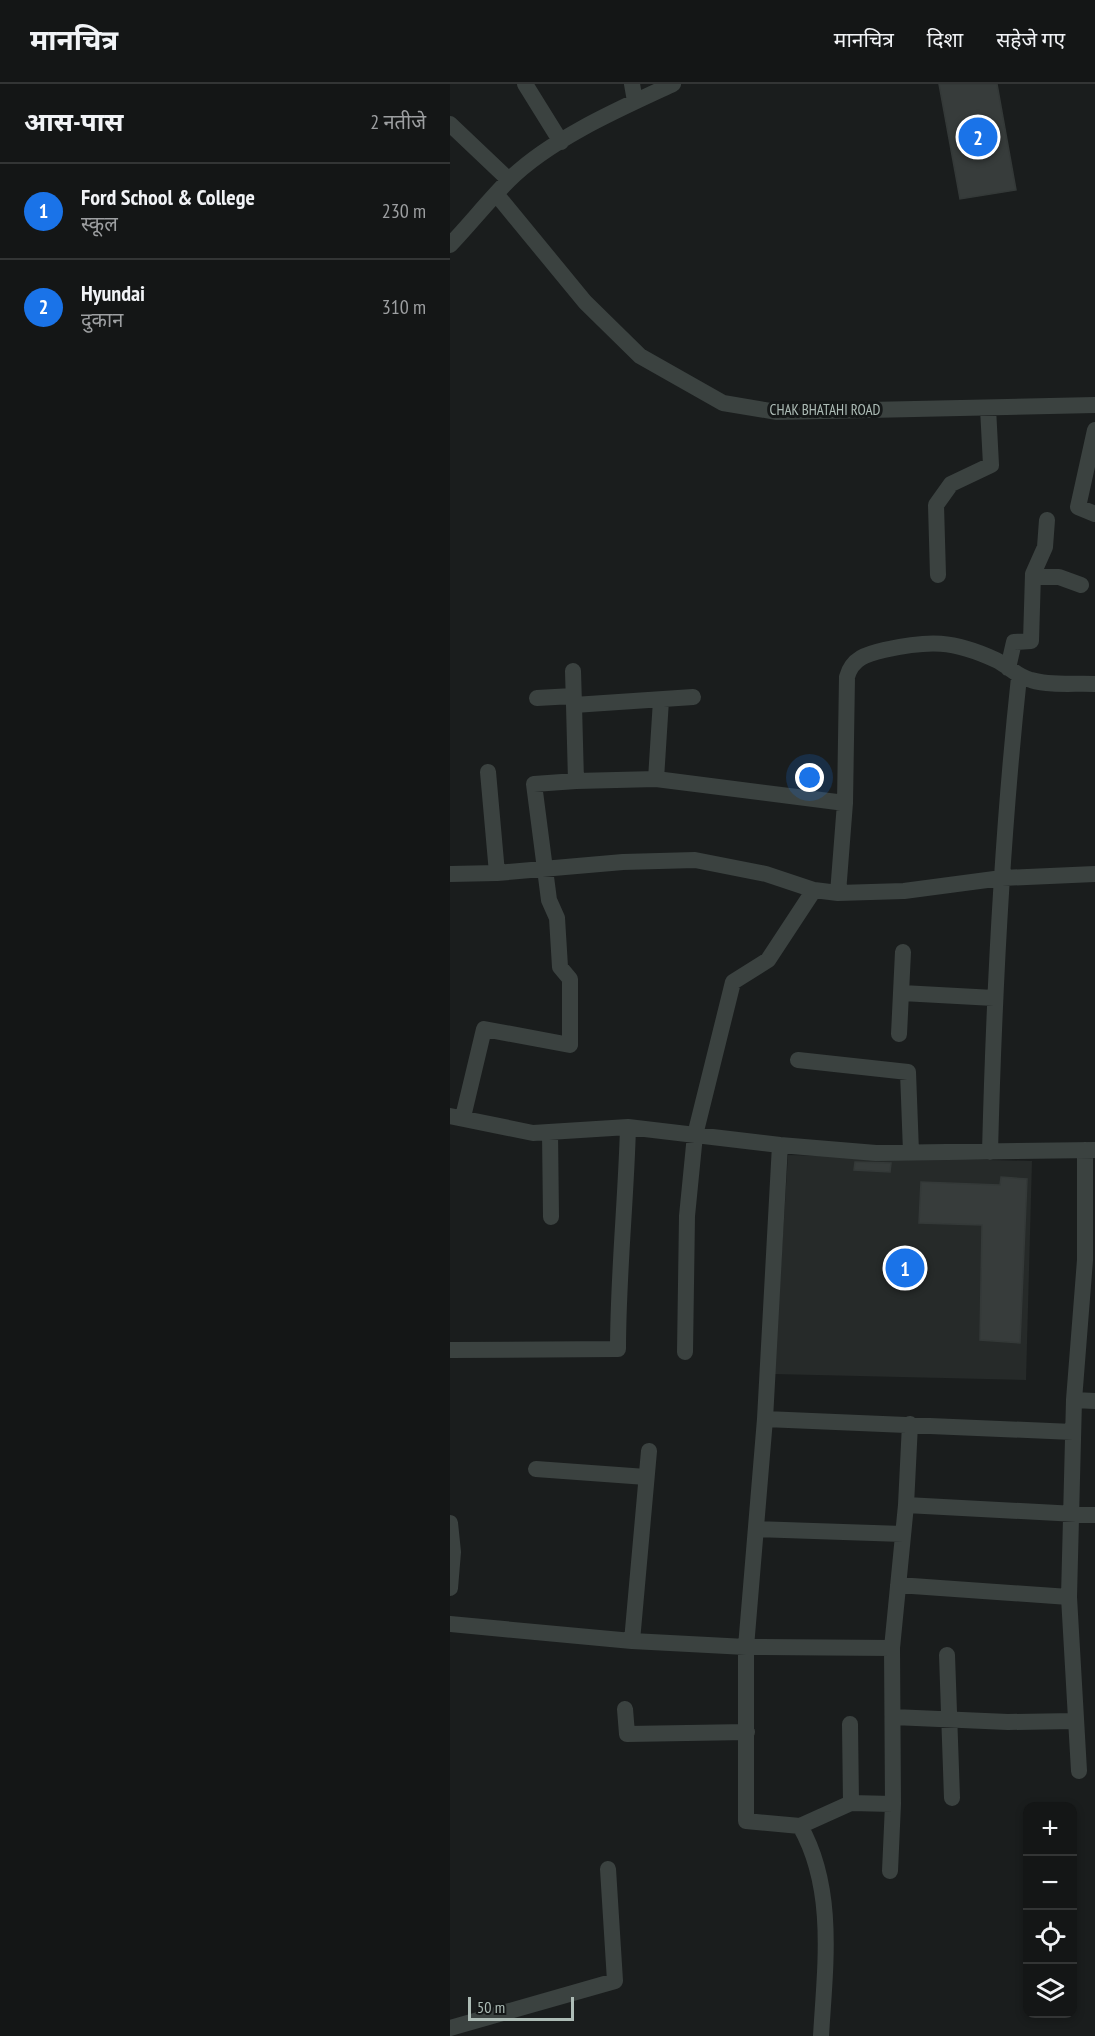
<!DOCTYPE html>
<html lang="hi">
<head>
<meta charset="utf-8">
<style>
  :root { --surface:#141616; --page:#1d1f1f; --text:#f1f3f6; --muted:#9d9fa1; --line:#333535; --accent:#1a73e8 }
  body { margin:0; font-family:"PT Sans Narrow","Noto Sans Devanagari",sans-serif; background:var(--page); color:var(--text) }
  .controls { position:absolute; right:18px; bottom:18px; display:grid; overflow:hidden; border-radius:12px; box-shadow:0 3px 9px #0003 }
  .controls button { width:54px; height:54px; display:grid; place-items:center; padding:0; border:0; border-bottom:2px solid var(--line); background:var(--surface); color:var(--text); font:30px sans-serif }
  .scale { position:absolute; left:18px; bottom:15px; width:106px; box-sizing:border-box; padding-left:6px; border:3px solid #adbcb6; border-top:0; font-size:16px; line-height:21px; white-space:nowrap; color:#adbcb6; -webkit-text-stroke:4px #151818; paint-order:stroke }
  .you { position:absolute; left:360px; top:694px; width:21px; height:21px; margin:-15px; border:4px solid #fff; border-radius:50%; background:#1a73e8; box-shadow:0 0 0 9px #1a73e833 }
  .badge { display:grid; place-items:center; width:39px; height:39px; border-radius:50%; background:var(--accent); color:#fff; font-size:20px; font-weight:700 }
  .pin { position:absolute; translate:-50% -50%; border:3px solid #fff; box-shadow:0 2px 6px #0006 }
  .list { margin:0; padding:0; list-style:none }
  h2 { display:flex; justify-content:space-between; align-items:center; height:78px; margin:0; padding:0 24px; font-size:26px }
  h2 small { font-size:20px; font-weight:400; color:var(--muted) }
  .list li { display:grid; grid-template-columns:39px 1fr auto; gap:18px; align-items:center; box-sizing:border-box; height:96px; padding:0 24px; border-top:2px solid var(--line) }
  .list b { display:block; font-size:22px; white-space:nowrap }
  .list p { margin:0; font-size:20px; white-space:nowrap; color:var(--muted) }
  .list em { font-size:20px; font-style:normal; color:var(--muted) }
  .icon { flex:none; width:33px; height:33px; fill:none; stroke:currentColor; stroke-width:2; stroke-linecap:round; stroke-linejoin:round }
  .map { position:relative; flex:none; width:645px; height:1952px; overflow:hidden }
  header { display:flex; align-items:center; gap:36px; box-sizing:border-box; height:84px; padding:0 30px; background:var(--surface); border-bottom:2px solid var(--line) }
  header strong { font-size:28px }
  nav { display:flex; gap:33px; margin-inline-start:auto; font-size:21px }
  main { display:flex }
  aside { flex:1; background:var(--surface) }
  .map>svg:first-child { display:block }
  .built { fill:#262a29 }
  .building { fill:#373c3b; stroke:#343938; stroke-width:1.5 }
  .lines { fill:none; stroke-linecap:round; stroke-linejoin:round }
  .minor { stroke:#3b4240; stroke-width:16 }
  .labels { text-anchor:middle; stroke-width:6; stroke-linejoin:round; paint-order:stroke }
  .street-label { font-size:15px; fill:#adbcb6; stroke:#151818 }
</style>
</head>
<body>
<header>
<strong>मानचित्र</strong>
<nav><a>मानचित्र</a><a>दिशा</a><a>सहेजे गए</a></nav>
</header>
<main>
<aside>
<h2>आस-पास<small>2 नतीजे</small></h2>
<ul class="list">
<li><span class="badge">1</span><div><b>Ford School &amp; College</b><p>स्कूल</p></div><em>230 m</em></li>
<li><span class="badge">2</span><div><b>Hyundai</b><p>दुकान</p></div><em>310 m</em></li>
</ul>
</aside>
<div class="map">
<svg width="645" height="1952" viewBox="0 0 645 1952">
  <rect width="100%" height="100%" fill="#1a1d1d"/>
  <path class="built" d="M338 1071 582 1077 576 1296 324 1290Z"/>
  <path class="building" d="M489 0H547L566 106 510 115Z
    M405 1078 441 1079 440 1088 404 1086Z
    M551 1093 577 1095 570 1259 530 1256 532 1141 469 1139 471 1098 550 1101Z"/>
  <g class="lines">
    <path class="minor" d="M75 0 111 58
      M182 0 185 17
      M0 40 59 96
      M47 111 135 218 190 272 273 319 327 328 645 321
      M0 161C20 140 39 116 59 96 100 55 171 24 223 0
      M645 346 628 423 645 430
      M488 491 486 421 501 400 541 381 538 324
      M583 493H609L631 501
      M558 584 564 558 581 557 583 490 595 463 597 436
      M123 587 124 621
      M243 613 124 621 126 697 206 695 395 719
      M87 614 123 612
      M38 688 47 789
      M206 695 211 616
      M0 790 47 789 173 778 245 776 316 790 364 806 388 809 454 807 552 794 645 790
      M388 809 395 719 397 593C402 574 417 570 434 566 479 556 503 556 546 576 559 582 567 593 581 596 601 602 624 599 645 600
      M452 909 544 914
      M449 950 453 868
      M348 976 458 988 461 1068
      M0 1032 83 1049 178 1043 330 1061 426 1069 645 1066
      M13 1033 34 945 120 961V895L110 883 107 834 99 816 84 700 126 697
      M100 1048 101 1133
      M330 1061 315 1335 296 1563V1737L350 1742C386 1805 375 1883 371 1952
      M540 1068C544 909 552 751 569 593
      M0 1266 168 1265C168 1191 176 1117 178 1043
      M235 1268 237 1132 245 1051 283 898 318 876 364 806
      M624 1316 645 1317
      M315 1335 623 1348
      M86 1385 196 1393
      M456 1421 460 1340
      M0 1439 3 1468 0 1504
      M306 1445 453 1450
      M448 1501 619 1513
      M0 1540 182 1557 296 1563 442 1564
      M182 1557 199 1367
      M497 1571 502 1714
      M175 1625 177 1650 297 1648
      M443 1633 558 1638 624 1637
      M629 1687 619 1513 624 1316 635 1176V1066
      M401 1719 443 1720
      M350 1742 401 1719 400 1640
      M440 1787 443 1720 442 1564 456 1421 645 1431
      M0 1944 165 1897 158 1785"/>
  </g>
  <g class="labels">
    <g class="street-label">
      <text x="375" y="331">CHAK BHATAHI ROAD</text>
    </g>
  </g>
</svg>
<div class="controls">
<button>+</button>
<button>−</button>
<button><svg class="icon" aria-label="locate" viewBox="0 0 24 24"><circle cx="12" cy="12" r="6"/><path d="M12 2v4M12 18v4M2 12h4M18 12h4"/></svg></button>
<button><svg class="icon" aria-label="layers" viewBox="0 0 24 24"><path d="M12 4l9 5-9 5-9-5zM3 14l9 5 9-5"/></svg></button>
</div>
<div class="scale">50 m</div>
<div class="you"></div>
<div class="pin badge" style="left:455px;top:1184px">1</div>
<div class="pin badge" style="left:528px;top:53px">2</div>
</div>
</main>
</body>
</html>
